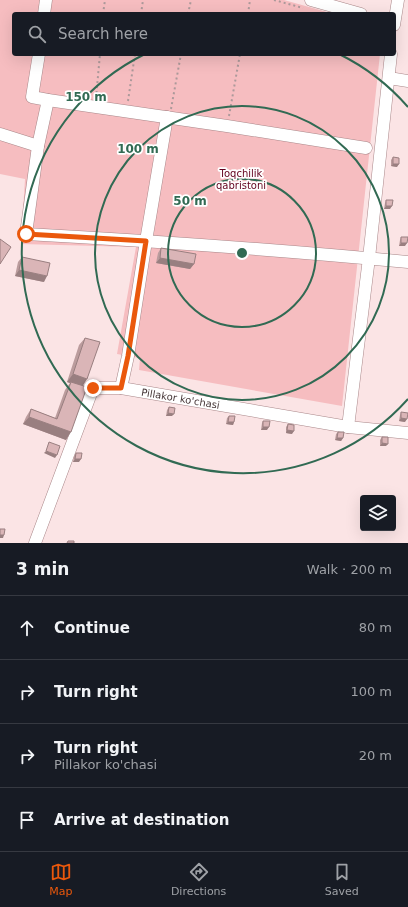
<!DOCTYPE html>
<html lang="en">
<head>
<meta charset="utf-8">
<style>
  :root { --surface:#171b24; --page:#20242c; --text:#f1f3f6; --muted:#9ea1a6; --line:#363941; --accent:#ea580c }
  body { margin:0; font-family:"DejaVu Sans",sans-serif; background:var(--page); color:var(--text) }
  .controls { position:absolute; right:12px; bottom:12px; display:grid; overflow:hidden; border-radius:4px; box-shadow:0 4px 16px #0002 }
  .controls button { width:36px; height:36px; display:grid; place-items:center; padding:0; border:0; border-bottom:1px solid var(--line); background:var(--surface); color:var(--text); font:20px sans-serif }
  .stop { position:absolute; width:12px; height:12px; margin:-9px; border:3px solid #ea580c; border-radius:50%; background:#fff }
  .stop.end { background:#ea580c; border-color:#fff; box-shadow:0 1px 4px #0008 }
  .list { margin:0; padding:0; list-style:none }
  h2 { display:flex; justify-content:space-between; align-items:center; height:52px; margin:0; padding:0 16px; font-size:17px }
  h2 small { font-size:13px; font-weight:400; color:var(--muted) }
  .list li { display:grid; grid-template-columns:26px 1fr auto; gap:12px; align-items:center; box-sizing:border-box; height:64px; padding:0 16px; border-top:1px solid var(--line) }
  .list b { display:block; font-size:15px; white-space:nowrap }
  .list p { margin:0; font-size:13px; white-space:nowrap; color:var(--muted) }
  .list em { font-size:13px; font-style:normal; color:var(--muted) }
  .icon { flex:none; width:22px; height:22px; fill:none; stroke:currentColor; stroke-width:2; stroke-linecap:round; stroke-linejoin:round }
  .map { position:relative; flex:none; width:408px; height:543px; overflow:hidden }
  .search { position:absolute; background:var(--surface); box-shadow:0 4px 16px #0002; left:12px; right:12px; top:12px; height:44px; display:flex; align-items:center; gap:10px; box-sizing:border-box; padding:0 14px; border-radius:4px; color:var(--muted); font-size:15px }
  .sheet { height:308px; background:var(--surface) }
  nav { display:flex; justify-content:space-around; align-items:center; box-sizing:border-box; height:56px; border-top:1px solid var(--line); background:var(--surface); font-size:11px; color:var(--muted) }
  nav a { display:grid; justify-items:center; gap:2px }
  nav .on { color:var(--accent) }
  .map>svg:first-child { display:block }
  .green { fill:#f6bdc0 }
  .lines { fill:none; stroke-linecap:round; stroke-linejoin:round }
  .minor-casing { stroke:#a98789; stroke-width:13 }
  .path { stroke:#ac999a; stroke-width:2; stroke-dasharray:2 3; stroke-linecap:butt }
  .minor { stroke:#fff; stroke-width:12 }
  .wall { fill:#bb9c9d }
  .shaded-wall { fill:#997f80 }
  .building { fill:#dab5b7; stroke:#997f80 }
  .route { stroke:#ea580c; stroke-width:5 }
  .ring { fill:none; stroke:#316a53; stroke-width:2 }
  .labels { text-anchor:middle; stroke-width:3.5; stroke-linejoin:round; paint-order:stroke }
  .park-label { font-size:10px; fill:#62001c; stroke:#fff }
  .street-label { font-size:10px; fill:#453637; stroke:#fff }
  .centre { fill:#316a53; stroke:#fff; stroke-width:2 }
  .ring-label { font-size:12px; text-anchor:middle; font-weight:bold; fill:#316a53; stroke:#fff; stroke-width:3.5; stroke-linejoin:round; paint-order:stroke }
</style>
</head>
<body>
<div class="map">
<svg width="408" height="543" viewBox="0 0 408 543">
  <rect width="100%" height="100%" fill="#fbe4e5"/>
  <path class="green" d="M0 0H284L334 14H14V54H380L342 406 139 370 140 358 117 354 136 247 21 244 25 179 0 174Z"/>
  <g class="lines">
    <g class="minor-casing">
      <g id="minor">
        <path d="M311 0 361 14"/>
        <path d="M44 14 46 0"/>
        <path d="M394 25 398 0"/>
        <path d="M389 78 408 81"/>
        <path d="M48 100 227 126 366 148"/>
        <path d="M0 134 38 146 26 234C154 241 281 250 408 262"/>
        <path d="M38 146 48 100 32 97 39 54"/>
        <path d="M121 388 128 356 146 241 167 117"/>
        <path d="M348 427 369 258 391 54"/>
        <path id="s1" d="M35 543 93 388H121L348 427 408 433"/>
      </g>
    </g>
    <path class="path" d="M274 0 303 8
      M103 14 105 0
      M141 14 143 0
      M188 14 191 0
      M248 14 250 0
      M96 98 100 54
      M128 101 135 54
      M171 109 181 54
      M229 116 240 54"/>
    <use href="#minor" class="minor"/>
  </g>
  <path class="wall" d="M393 157 397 167 391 166V160Z
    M386 200 390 209H384L385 203Z
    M401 237 405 246H399L400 240Z
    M161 248 194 264 190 269 156 263 158 253Z
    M22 257 44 282 15 276 18 262Z
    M85 338 83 386 66 440 23 424 26 417 31 409 55 418 65 390 70 383 67 382 79 345Z
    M169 407 172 416H166L167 410Z
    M401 412 405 422 399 421 400 415Z
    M229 416 234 422 233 425 226 424 227 418Z
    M263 421 267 430H261L262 423Z
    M288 424 292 434 286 433V427Z
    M338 432 343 438 341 441 335 440 336 434Z
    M382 437 386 446H380V440Z
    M76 453 79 462H73L74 456Z"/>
  <path class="shaded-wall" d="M393 164H399L397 167 391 166Z
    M386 206H392L390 209H384Z
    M401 243H407L405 246H399Z
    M160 258 194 264 190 269 156 263Z
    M19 270 47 276 44 282 15 276Z
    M73 374 87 379 82 387 71 382 70 383 67 382Z
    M168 413 174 414 172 416H166Z
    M29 417 71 432 66 440 23 424Z
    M401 418 407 419 405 422 399 421Z
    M228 422H234L233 425 226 424Z
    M263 427H269L267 430H261Z
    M287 430 294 431 292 434 286 433Z
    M337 438H343L341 441 335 440Z
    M382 443 388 444 386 446H380Z
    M46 451 57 455 55 458 44 453Z
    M75 459H81L79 462H73Z
    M0 535H4L3 538H0Z"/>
  <path class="building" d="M393 157 399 158V164H393Z
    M386 200H393L392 206H386Z
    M401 237H408L407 243H401Z
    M0 239 11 247 0 264Z
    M161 248 196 254 194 264 160 258Z
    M22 257 50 263 47 276 19 270Z
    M85 338 100 342 87 379 73 374Z
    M71 382 87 387 71 432 29 417 31 409 57 419Z
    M169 407 175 408 174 414 168 413Z
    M401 412 408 413 407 419 401 418Z
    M229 416H235L234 422H228Z
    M263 421H270L269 427H263Z
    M288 424 294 425V431L287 430Z
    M338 432H344L343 438H337Z
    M382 437H388V444L382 443Z
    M49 442 60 446 57 455 46 451Z
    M76 453H82L81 459H75Z
    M0 529H5L4 535H0Z
    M68 541H74V543H67Z"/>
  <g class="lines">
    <path class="route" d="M26 234 146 241 128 356 121 388H93"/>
  </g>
  <g class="ring">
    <circle cx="242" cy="253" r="74"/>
    <circle cx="242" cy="253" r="147"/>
    <path d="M408 399A221 221 0 1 1 145 54M339 54A221 221 0 0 1 408 107"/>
  </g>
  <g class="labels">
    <g class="park-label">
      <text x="241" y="177">Toqchilik<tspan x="241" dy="12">qabristoni</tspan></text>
    </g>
    <g class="street-label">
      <text dy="4" stroke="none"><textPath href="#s1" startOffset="254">Pillakor ko'chasi</textPath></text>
    </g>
  </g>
  <circle cx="242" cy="253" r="6" class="centre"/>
  <g class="ring-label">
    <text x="86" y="101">150 m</text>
    <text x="138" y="153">100 m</text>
    <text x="190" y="205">50 m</text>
  </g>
</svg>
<div class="controls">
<button><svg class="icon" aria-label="layers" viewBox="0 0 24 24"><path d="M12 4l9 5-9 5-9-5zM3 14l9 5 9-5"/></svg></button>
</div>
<div class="stop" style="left:26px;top:234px"></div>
<div class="stop end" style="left:93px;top:388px"></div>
<div class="search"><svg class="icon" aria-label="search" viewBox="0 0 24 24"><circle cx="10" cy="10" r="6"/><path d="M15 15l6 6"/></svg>Search here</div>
</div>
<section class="sheet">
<h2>3 min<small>Walk · 200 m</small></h2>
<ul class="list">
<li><svg class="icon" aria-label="ahead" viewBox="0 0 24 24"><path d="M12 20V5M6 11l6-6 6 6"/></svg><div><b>Continue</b></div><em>80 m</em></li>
<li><svg class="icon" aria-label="right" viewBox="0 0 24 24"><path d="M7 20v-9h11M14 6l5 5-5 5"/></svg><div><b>Turn right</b></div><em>100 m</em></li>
<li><svg class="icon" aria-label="right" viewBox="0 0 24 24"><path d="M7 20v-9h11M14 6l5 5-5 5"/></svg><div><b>Turn right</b><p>Pillakor ko'chasi</p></div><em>20 m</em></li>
<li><svg class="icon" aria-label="arrive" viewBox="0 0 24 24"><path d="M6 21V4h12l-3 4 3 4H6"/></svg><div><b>Arrive at destination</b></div></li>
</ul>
</section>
<nav>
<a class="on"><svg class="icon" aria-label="map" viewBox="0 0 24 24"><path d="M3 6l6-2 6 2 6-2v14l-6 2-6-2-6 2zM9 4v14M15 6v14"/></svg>Map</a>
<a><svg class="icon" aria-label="directions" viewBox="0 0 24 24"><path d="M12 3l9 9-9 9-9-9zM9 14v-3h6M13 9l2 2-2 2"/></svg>Directions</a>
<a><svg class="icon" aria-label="saved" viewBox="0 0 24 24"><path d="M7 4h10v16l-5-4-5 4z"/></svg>Saved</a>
</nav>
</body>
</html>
